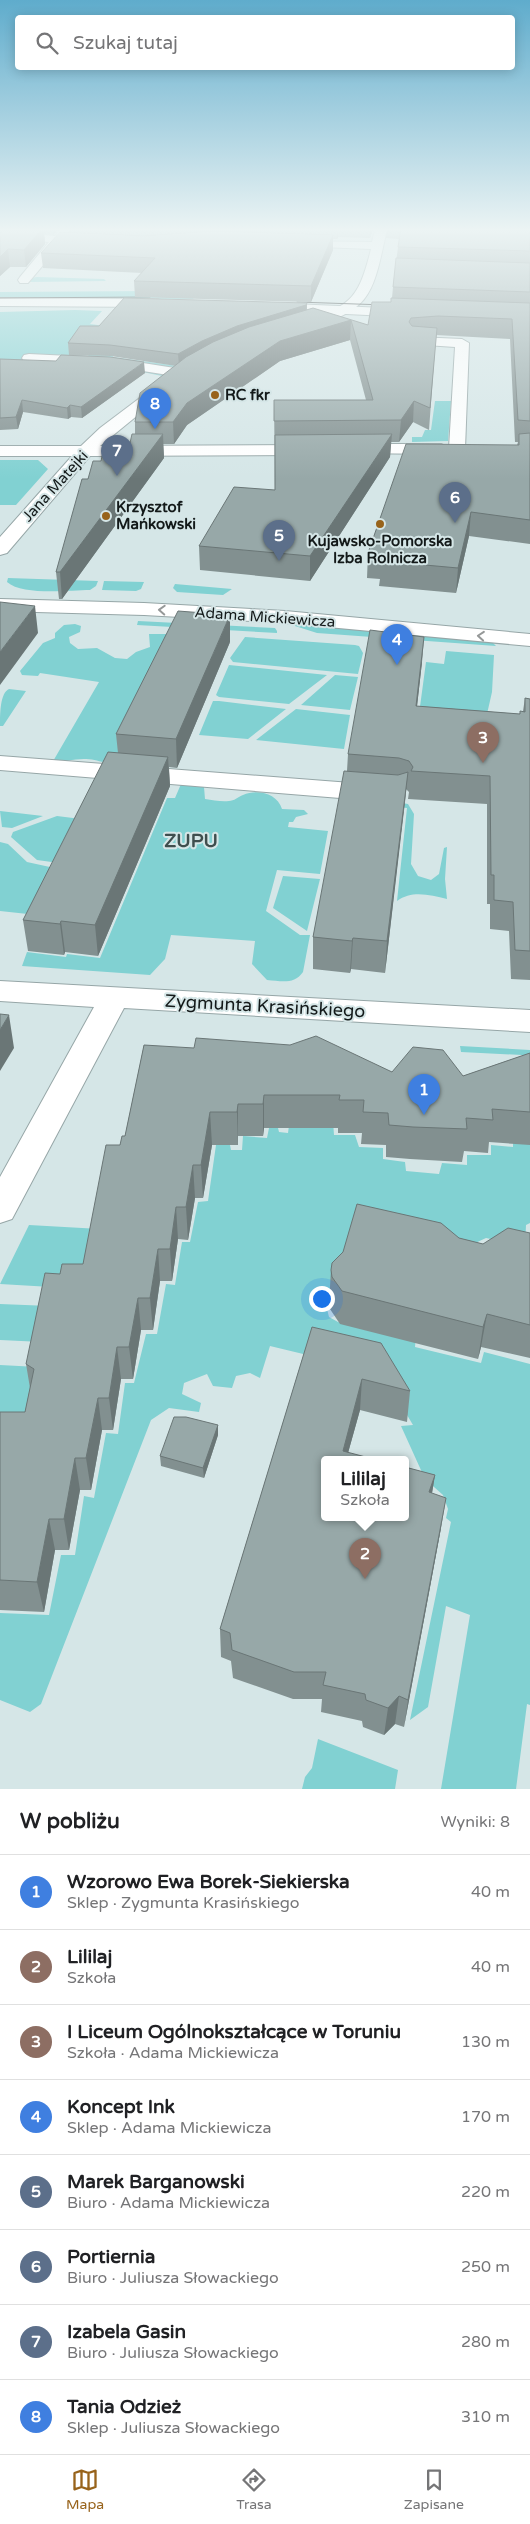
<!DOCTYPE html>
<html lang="pl">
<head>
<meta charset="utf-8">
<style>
  :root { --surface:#fff; --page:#f2f2f2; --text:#202124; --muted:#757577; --line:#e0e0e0; --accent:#98631b }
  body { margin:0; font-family:"Varela Round",sans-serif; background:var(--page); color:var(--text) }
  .you { position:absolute; left:321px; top:1298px; width:18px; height:18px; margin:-12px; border:4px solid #fff; border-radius:50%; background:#1a73e8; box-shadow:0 0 0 8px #1a73e833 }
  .badge { display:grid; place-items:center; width:32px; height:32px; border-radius:50%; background:var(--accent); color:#fff; font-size:16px; font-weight:700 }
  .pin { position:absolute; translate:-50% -41px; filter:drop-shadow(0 1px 2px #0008) }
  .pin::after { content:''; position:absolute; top:26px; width:18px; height:15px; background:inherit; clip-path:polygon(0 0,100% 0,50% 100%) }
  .popup { position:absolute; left:321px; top:1456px; width:88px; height:65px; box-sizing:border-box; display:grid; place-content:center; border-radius:5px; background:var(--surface); filter:drop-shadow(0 1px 4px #0005); font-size:16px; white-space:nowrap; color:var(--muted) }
  .popup b { font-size:19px; color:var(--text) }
  .popup::after { content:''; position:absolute; left:50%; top:100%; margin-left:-10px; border:10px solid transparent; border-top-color:var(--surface) }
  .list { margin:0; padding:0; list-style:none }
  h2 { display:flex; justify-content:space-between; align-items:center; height:65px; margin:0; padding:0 20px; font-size:21px }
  h2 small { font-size:16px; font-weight:400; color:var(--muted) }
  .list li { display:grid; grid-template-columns:32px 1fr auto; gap:15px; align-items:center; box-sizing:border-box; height:75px; padding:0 20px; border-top:1px solid var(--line) }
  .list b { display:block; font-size:19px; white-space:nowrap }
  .list p { margin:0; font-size:16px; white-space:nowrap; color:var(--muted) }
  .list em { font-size:16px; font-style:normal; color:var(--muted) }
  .icon { flex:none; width:28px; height:28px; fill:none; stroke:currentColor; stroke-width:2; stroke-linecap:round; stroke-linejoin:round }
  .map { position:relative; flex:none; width:530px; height:1789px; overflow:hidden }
  .search { position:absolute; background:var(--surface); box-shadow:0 2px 12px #0003; left:15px; right:15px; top:15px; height:55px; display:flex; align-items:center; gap:12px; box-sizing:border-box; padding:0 18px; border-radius:5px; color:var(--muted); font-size:19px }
  .sheet { height:665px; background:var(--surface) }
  nav { display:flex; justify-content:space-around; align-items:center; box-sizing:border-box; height:70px; border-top:1px solid var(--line); background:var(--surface); font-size:14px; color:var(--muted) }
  nav a { display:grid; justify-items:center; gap:2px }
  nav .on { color:var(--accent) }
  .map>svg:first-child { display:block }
  .green { fill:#81d1d2 }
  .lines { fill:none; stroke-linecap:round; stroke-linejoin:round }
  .minor-casing { stroke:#96a6a7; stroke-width:2 }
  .major-casing { stroke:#96a6a7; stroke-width:2 }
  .minor { fill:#fff; fill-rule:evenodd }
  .major { fill:#fff; fill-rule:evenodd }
  .tram { stroke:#272e2e; stroke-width:1 }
  .wall { fill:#829090 }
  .shaded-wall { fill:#6a7676 }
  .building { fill:#97a8a8; stroke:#6a7676 }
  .oneway { stroke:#959898 }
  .poi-dot { fill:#98631b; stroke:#d5e6e7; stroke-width:2 }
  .labels { text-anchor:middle; stroke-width:4; stroke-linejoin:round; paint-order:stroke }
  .far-poi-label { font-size:15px; font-weight:bold; fill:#131919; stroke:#d5e6e7; text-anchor:start }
  .far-street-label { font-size:15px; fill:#131919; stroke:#d5e6e7 }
  .street-label { font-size:18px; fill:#131919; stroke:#d5e6e7 }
  .neighbourhood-label { font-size:19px; font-weight:bold; fill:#3f4e4e; stroke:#d5e6e7 }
</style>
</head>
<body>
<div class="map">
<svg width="530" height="1789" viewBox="0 0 530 1789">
  <rect width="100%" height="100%" fill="#d5e6e7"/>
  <path class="green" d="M37 277 104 279 106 281 27 282 31 278Z
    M156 291 196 294 193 299H0V292Z
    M75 310 102 311 90 324 129 329 76 344 70 355 88 356 93 350 112 352 113 357 178 366 162 376 128 369 0 364V312Z
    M435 401H451L448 441 412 442V437H422L425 430H431Z
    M0 460H38L48 469 16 505H0Z
    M8 578 98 581 96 586 90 590C69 590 23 596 7 582Z
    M104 581 144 582 141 589 136 591 102 590Z
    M175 584 232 589 223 595 177 592 173 588Z
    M138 621 275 628 277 631V633L137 625Z
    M295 623 492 642 496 646 317 633 295 626Z
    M75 624 81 626 80 632 69 637 70 643 78 649 97 648 115 658 127 659 136 652 150 647 149 634H169L173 639 160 645 169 651 118 758C105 767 98 758 84 759 73 759 63 762 52 763L99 682 40 673 38 676 22 675 20 671 43 643 55 638V633L64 625Z
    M245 637 355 645 359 646 363 653 358 674 233 662 230 658Z
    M446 651 494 655 492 692 487 714 432 791 401 789 410 781 426 662 444 664Z
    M229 665 327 675 289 704 219 697 216 695Z
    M335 675 358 677 350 710 301 705Z
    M9 689 26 691 3 726H0C0 714 0 693 9 689Z
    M213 701H219L286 709 248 739 199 735Z
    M296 709 350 715 344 749 256 740Z
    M181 784 204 787 205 799C213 800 221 802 229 801 234 801 238 797 243 795 257 789 277 793 282 809L304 810 308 814 296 817 293 822H289L288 827 328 831 320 874 277 870 266 911 300 935H310L303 972C294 985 281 981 267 980L252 964 255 941 171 935 165 959 150 975 22 966 27 952 66 957 67 954 100 958 167 798H175Z
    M390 801 408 804 414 814 411 864 418 876 431 880 439 874 444 848 447 847 445 879 447 899C430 895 412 890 397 901L407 808 342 802Z
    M0 811 43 816 12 828 2 827Z
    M57 816 81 819 59 863 37 860 11 837 13 832Z
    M0 842 8 844 27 862 59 869 37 915 0 911Z
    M283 876 320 879 307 931 273 908Z
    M460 1046 530 1050V1080L522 1055 461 1052Z
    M290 1118 333 1121 334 1135H355L359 1147 383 1148V1159L405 1162 406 1171 439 1174 442 1163 467 1165V1155H491V1145L513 1147V1138H530V1223L526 1225 525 1246 486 1238 445 1257 334 1286 325 1301 329 1317 338 1322 416 1335 415 1347 481 1363 484 1352 530 1364V1705L527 1704 516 1789H441L470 1615 446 1606 428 1707 410 1720 451 1522 446 1518 448 1509 443 1495 425 1479 401 1426 413 1425 382 1373 270 1346 260 1378 250 1373 236 1376 232 1388 213 1386 207 1374 184 1383 182 1394 201 1403 199 1412 169 1408 151 1420 41 1704 30 1712 0 1700V1613L49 1615 61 1555H75L84 1496 94 1498 106 1433 118 1434 125 1383H134L146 1334H157L166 1284 175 1285 182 1242H190L198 1202 208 1201 216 1145H230L231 1150H242L243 1136 267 1138 269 1128H278L279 1132 288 1133Z
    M29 1225 100 1229 95 1254 68 1288 0 1284Z
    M0 1304 50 1306 42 1342 0 1340Z
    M0 1365 38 1367 30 1449 0 1435Z
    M318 1739 398 1770 395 1789H302L305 1777 312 1768Z"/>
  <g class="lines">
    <g class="minor-casing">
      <path id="minor" d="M61 229H73L66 237 90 240 96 243 90 246 61 244 28 283H20L18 280 20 277 49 242 0 237V231L55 236Z
        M375 229H387C372 299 371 312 298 330L293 329 291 326 293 323C346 307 357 307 371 249L296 246 290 243 292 241 372 242Z
        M416 337 462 339 469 343 465 449 463 453 457 454 449 449 441 454 348 453 346 449 348 445 354 444H441L449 448 455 347 411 344 409 341 411 338Z
        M29 354 111 358 181 369 188 373 181 377 111 366 24 361 22 358 24 355Z
        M166 380 174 385 171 388 100 446 311 445 317 446 319 450 317 454 311 455 90 456 7 553 0 555V537L72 456H0V446H81L100 428 161 382Z
        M0 599 144 603 285 611 530 634V646L285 623 144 615 0 611Z
        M0 756 377 785 386 788 390 793 386 798 377 801 0 770Z
        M0 981 530 1010V1032L124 1008 12 1219 0 1223V1177L94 1007 0 1001Z"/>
    </g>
    <g class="major-casing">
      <path id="major" d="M0 298 158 299 165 303 158 307 0 306Z
        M269 303 408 309 415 313 408 317 264 310 262 307Z"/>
    </g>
    <use href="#minor" class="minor"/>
    <use href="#major" class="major"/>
    <path class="tram" d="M0 298 150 297
      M297 302 385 305"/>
  </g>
  <path class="wall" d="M0 229H59L53 235 44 234 45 244 26 267H10L0 276Z
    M69 229H373L370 238 338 237 337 239H333V250L311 302 135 297 134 281 142 273 43 268 41 253 69 233Z
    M387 229H530V544L469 536 456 593 379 586 380 579 367 578 368 553 517 445 518 442H515L510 339 436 335 429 430 413 422 399 442H391L390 457 310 581 200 570 199 546 275 490 274 400H366L350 340 280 361 187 425 174 444H163L164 458 62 599H59L56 572 88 479 101 461 130 443 135 434V422L176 366 111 356 69 355 68 343 99 326 307 303V310L368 325 391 302 392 298 393 287 399 239 386 238Z
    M0 359 145 373 82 418 71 417 68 419 23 412 18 429 0 430Z
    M230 642 177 768 169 767 170 786 98 956 65 952 64 955 28 951 23 920 118 753 116 734Z
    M422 662 417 706 519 714 523 711 525 698 530 699V980L511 979 509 931 490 929V904H487V804L408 799 409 792 406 789 385 973 351 969 350 973 313 969V937L347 771 348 754Z
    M144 1045 392 1072 463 1076 530 1053V1145L489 1142 488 1153 464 1151 462 1162 410 1159 386 1157V1145L361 1144 362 1133H338V1128H264L263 1136H238V1145H212L203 1198H195L188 1240 178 1239 172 1281H160L153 1330H141L133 1379H121L113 1430H102L91 1490H80L69 1550H55L44 1612 0 1610V1412H25L30 1388 26 1364 60 1274 83 1264 120 1145 125 1136Z
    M530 1233V1358L481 1347 478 1359 340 1324 330 1309 329 1303 331 1270 459 1238 483 1244Z
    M312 1327 410 1391 407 1422 360 1410 348 1453 435 1475 432 1493 441 1528 404 1727 395 1724 384 1735 363 1727 362 1721 321 1712 322 1699H293L233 1678 231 1661 221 1657 220 1629Z
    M218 1425V1435L204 1478 161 1466 160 1456Z"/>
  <path class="shaded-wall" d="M42 229H44L45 244 26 267 24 250Z
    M53 229H59L53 235Z
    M337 229H338V237L337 239Z
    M371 229H373L370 238Z
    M333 235V250L311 302V286Z
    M8 249 10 267 0 276V257Z
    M307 303 306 314 179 366 178 354 202 341 237 326Z
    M351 320 350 340 280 361 187 425 174 444 173 422 187 403 280 341Z
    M144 362 145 373 82 418 81 407Z
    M22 400 23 412 18 429 16 417Z
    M414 401 413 422 399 442 401 420Z
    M70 405 71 417 68 419 67 408Z
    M163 434 164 458 62 599 60 572Z
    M392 434 390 457 310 581V556Z
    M471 512 469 536 456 593 458 568Z
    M35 606 38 633 0 685V652Z
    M230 615V642L177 768 176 739Z
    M424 637 422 662 414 733 416 706Z
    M168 757 170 786 98 956 95 925Z
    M408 772 405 802 385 973 387 941Z
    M61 921 65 952 64 955 60 924Z
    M353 938 351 969 350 973 352 941Z
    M9 1015 14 1048 0 1071V1030Z
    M264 1095V1128L263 1136V1104Z
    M238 1104V1145L237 1112Z
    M210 1112 212 1145 203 1198 201 1165Z
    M193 1165 195 1198 188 1240 186 1207Z
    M176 1207 178 1239 172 1281 170 1249Z
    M158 1249 160 1281 153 1330 150 1298Z
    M138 1298 141 1330 133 1379 129 1347Z
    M487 1314 481 1347 478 1359 483 1327Z
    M117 1347 121 1379 113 1430 109 1398Z
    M362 1379 360 1410 346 1460 343 1451Z
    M98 1398 102 1430 91 1490 86 1458Z
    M218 1425V1435L204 1478 203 1468Z
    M75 1458 80 1490 69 1550 64 1519Z
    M435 1475 430 1505 429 1492Z
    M446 1498 441 1528 404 1727 408 1700Z
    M49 1519 55 1550 44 1612 37 1582Z
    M399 1696 395 1724 384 1735 388 1708Z"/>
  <path class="building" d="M0 229H42L24 250 8 249 0 257Z
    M401 229H530V251L398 247Z
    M213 231 333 235 311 286 134 281 155 258 41 253 60 232 144 236Z
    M396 258 530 263V292L393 287Z
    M124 298 307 303 306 305 237 326 202 341 178 354 110 345 68 343 80 326H99Z
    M391 298 530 303V421L518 420 512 319 438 316 411 318 409 322 412 326 437 328 430 408 414 401 401 420 274 421V400H373L351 320 280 341 187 403 173 422H135L140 393 186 357 213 342 249 327 313 308 368 325 372 302H391Z
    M61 355 110 357 144 362 81 407 70 405 67 408 22 400 16 417 0 418V359L56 361Z
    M530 433V520L471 512 458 568 381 561 383 554 368 553 406 444 519 445V434Z
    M132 434H163L60 572H56L82 479H88L93 461H101L105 443H130Z
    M392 434 310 556 199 546 234 487 275 490V435Z
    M0 602 35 606 0 652Z
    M178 611 230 615 176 739 116 734Z
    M370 630 424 637 416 706 520 714V711L525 712V698L530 699V951L515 950 513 902 494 900V875H491L490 776 411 771 413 767 409 761 399 758 348 754Z
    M108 752 168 757 95 925 61 921 60 924 23 920Z
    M344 771 398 775 408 772 387 941 353 938 352 941 313 937Z
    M0 1014 9 1015 0 1030Z
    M316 1036 392 1072 413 1047 443 1050 463 1076 530 1053V1112L492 1109 493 1120 466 1118 467 1129 413 1127 389 1125 388 1113 363 1112 364 1100H339L340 1095H264L263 1104H238L237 1112H210L201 1165H193L186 1207H176L170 1249H158L150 1298H138L129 1347H117L109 1398H98L86 1458H75L64 1519H49L37 1582 0 1580V1412H25L34 1369 26 1364 45 1273 60 1274 62 1264H83L106 1145H120L122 1136H125L144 1045 194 1048 196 1038 290 1045Z
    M357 1204 441 1223 459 1238 483 1244 508 1228 530 1233V1325L487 1314 483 1327 342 1291 332 1277 331 1270 332 1263 343 1252Z
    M312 1327 381 1343 410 1391 362 1379 343 1451 377 1460H325V1518H405V1467L435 1475 429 1492 446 1498 408 1700 399 1696 388 1708 366 1700 365 1694 323 1685 326 1672H294L232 1650 230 1633 220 1629Z
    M174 1417H186L218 1425 203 1468 160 1456Z"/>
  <defs><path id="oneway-chevron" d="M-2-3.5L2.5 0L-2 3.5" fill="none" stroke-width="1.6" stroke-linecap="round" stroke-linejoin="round" transform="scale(1.25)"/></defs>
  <g class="oneway">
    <use href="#oneway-chevron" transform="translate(162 610) rotate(-177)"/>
    <use href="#oneway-chevron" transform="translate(481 636) rotate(-175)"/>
  </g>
  <linearGradient id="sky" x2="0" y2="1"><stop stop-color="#5faccc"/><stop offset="0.48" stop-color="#ecf4f4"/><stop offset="1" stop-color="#ecf4f4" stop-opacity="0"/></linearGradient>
  <rect width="530" height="479" fill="url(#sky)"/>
  <g class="poi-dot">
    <circle cx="215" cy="395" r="5"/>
    <circle cx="106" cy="516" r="5"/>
    <circle cx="380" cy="524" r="5"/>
  </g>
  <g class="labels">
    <g class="far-poi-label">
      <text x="225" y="400">RC fkr</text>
      <text x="116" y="512">Krzysztof<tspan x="116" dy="17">Mańkowski</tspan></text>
      <text x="380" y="546" text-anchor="middle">Kujawsko-Pomorska<tspan x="380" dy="17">Izba Rolnicza</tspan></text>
    </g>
    <g class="far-street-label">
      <text transform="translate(55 486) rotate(-48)" y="5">Jana Matejki</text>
      <text transform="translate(265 617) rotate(4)" y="5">Adama Mickiewicza</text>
    </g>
    <g class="street-label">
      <text transform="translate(265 1006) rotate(3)" y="6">Zygmunta Krasińskiego</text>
    </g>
    <g class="neighbourhood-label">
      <text x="191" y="847">ZUPU</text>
    </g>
  </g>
</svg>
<div class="you"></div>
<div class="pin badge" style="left:424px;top:1115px;background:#3f7fe0">1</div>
<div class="pin badge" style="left:365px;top:1579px;background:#8d6e63">2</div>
<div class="popup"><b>Lililaj</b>Szkoła</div>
<div class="pin badge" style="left:483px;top:763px;background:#8d6e63">3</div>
<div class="pin badge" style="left:397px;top:665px;background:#3f7fe0">4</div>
<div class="pin badge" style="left:279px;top:561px;background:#5c6f8a">5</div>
<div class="pin badge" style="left:455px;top:523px;background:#5c6f8a">6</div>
<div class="pin badge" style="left:117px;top:476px;background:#5c6f8a">7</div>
<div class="pin badge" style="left:155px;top:429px;background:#3f7fe0">8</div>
<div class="search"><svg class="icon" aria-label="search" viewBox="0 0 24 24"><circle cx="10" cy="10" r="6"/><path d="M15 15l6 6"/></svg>Szukaj tutaj</div>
</div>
<section class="sheet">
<h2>W pobliżu<small>Wyniki: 8</small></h2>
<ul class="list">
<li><span class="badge" style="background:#3f7fe0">1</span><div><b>Wzorowo Ewa Borek-Siekierska</b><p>Sklep · Zygmunta Krasińskiego</p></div><em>40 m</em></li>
<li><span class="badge" style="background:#8d6e63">2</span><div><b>Lililaj</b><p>Szkoła</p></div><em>40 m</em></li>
<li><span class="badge" style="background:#8d6e63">3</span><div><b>I Liceum Ogólnokształcące w Toruniu</b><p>Szkoła · Adama Mickiewicza</p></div><em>130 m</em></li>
<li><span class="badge" style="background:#3f7fe0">4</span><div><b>Koncept Ink</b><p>Sklep · Adama Mickiewicza</p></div><em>170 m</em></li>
<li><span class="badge" style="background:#5c6f8a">5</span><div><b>Marek Barganowski</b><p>Biuro · Adama Mickiewicza</p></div><em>220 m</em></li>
<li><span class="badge" style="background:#5c6f8a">6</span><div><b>Portiernia</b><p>Biuro · Juliusza Słowackiego</p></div><em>250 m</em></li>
<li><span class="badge" style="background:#5c6f8a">7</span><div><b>Izabela Gasin</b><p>Biuro · Juliusza Słowackiego</p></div><em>280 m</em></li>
<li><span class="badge" style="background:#3f7fe0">8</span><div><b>Tania Odzież</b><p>Sklep · Juliusza Słowackiego</p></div><em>310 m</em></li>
</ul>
</section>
<nav>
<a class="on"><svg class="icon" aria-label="map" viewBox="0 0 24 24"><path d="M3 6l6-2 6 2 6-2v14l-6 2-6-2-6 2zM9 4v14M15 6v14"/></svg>Mapa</a>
<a><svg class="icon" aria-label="directions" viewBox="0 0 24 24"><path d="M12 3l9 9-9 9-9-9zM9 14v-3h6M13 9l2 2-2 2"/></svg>Trasa</a>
<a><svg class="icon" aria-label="saved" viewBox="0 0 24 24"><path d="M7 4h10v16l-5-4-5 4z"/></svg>Zapisane</a>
</nav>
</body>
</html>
